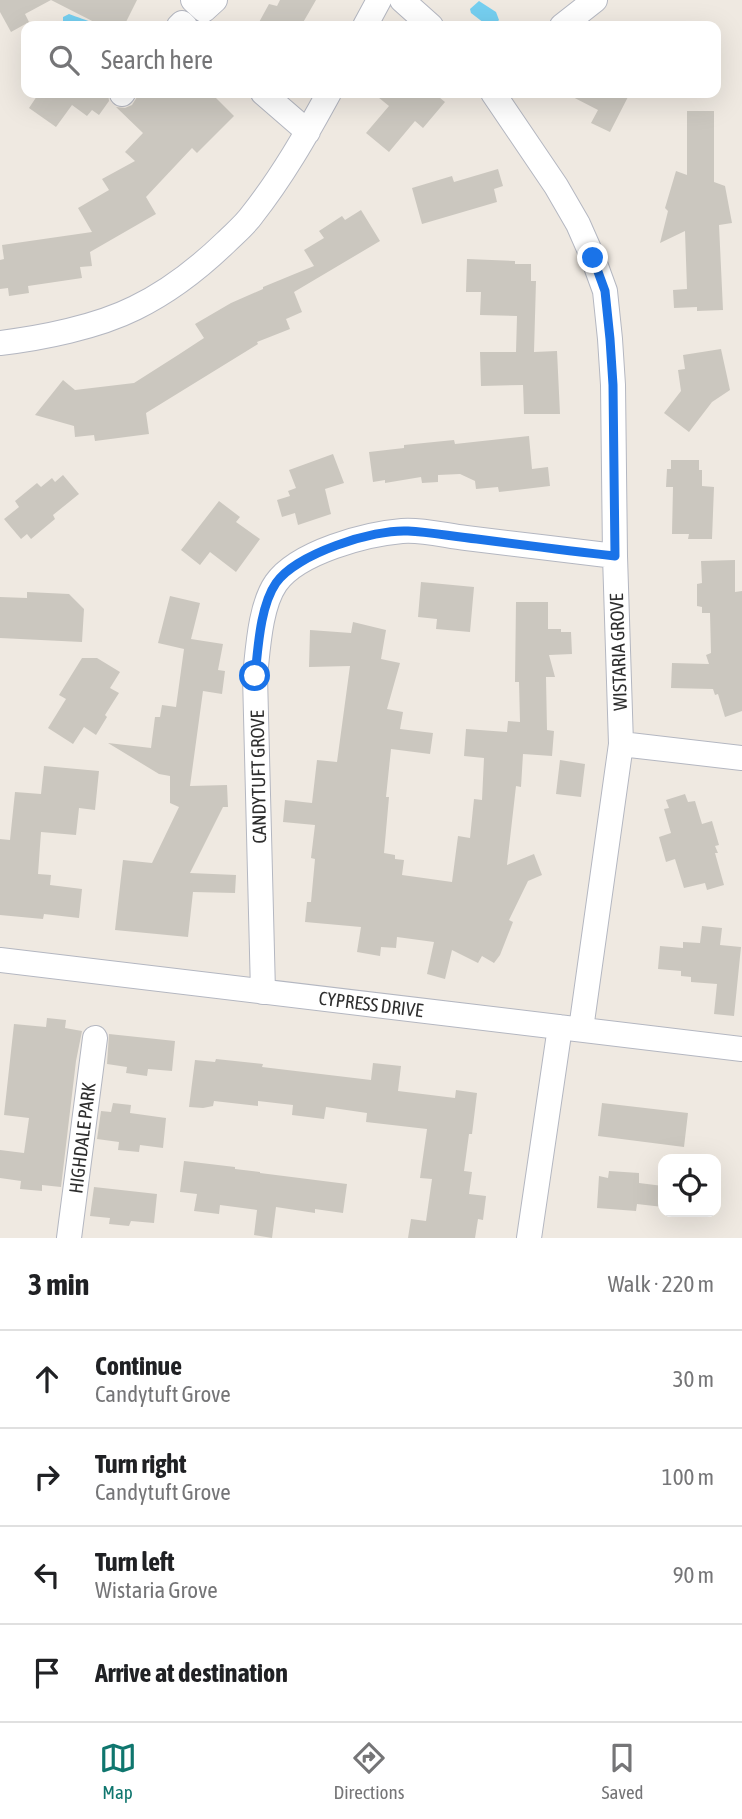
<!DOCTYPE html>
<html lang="en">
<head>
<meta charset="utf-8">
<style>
  :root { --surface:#fff; --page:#f2f2f2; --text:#202124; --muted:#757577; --line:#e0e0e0; --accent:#0f766e }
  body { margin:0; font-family:"Asap Condensed",sans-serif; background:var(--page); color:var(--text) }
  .controls { position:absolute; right:21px; bottom:21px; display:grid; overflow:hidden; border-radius:14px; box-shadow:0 7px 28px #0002 }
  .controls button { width:63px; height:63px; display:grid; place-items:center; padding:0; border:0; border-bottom:2px solid var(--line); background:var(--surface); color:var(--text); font:35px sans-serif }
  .stop { position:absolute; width:21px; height:21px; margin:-16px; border:5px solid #1a73e8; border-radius:50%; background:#fff }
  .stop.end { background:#1a73e8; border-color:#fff; box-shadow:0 2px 7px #0008 }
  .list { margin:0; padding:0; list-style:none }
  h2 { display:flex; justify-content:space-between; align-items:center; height:91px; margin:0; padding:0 28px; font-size:30px }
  h2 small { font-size:23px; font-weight:400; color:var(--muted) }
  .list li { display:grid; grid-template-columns:46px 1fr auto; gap:21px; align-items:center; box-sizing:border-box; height:98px; padding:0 28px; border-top:2px solid var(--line) }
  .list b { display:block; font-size:26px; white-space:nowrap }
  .list p { margin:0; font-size:23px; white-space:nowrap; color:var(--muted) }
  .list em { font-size:23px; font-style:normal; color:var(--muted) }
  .icon { flex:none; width:38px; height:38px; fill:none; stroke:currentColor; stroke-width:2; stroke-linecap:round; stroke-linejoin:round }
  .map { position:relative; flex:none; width:742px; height:1238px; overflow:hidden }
  .search { position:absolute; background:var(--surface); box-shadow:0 7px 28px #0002; left:21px; right:21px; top:21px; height:77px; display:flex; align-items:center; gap:18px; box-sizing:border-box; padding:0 24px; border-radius:14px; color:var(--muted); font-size:26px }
  .sheet { height:483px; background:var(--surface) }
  nav { display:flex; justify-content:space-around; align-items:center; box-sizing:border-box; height:98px; border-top:2px solid var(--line); background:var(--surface); font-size:19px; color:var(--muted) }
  nav a { display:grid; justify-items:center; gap:4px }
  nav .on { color:var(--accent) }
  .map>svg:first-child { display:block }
  .water { fill:#75cff0 }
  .building { fill:#cbc7bf }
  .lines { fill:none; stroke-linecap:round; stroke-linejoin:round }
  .minor-casing { stroke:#b4b7c1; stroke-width:26 }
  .minor { stroke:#fff; stroke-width:24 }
  .route { stroke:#1a73e8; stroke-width:9 }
  .labels { text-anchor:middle; stroke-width:7; stroke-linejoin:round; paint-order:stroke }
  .street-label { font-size:19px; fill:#2e2e2e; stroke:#fff }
</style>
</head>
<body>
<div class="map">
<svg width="742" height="1238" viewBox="0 0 742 1238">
  <rect width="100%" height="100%" fill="#efe9e1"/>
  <path class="water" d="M479 1 496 12 499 20 494 26 484 23 471 13 470 9Z
    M69 14C78 18 86 19 95 24L92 26H63V17Z"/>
  <path class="building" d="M0 0H137L124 26H102L51 0 25 14 29 22 11 32 0 12Z
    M280 0H316L301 26H257L269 4 277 6Z
    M39 93H108L109 101 99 115 92 110 87 116 72 105 56 127 29 108Z
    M137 93H211L234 116 197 153 192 148 146 197 156 214 90 252 92 266 80 267 82 278 28 286 29 293 9 296 8 288 0 289V260L4 259 2 245 92 232 78 208 109 190 102 179 135 161 125 152 143 133 116 107 125 108 132 105 137 97Z
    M373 93H434L445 102 423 128 415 121 389 152 366 133 389 106Z
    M565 93H630L610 132 591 123 598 110Z
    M687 111H714V182L725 186 732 223 719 225 723 310 697 311V307L674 308 673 290 687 289 685 231 660 243 668 211 665 208 676 171 687 175Z
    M498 169 503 186 494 189 497 202 422 224 412 188 452 176 454 182Z
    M361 210 380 241 294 292 302 312 286 319 290 329 257 342 258 344 146 413 149 434 95 441 94 435 75 437 74 426 35 415 63 380 75 390 134 383 178 355 204 338 195 324 231 303 263 289V287L314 266 304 250 324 238 319 231 342 216 345 220Z
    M467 259 515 261V264H531V281H536L534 352 557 351 560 414H524L523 385 481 386 480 352H516L517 316 480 315 481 292H466Z
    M721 349 730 390 712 402 689 432 664 413 681 391 678 370 685 369 683 355Z
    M529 436 532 469 548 467 550 486 499 492 498 487 476 489 475 481 460 474 438 475V482L422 483 421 477 385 483V480L373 482 369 452 404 448V445L454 440 455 444Z
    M333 454 344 483 325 489 331 514 298 525 295 513 282 517 277 500 290 496 288 491 296 488 289 470Z
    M671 460H699V470H702V486L714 487 712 539H688L689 534H672L673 487H666L667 469H671Z
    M63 475 79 494 53 515 55 519 31 539 27 534 21 539 4 519 19 507 15 501 37 483 41 487 52 478 55 482Z
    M219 501 240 517 236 522 260 539 236 572 210 552 200 565 181 550Z
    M735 560V592L742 591V711L725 717 718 694 715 695 713 689 671 688 672 663 709 664 706 655 711 653 710 613H702V607L697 606V584L702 583 701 561Z
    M421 582 474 587 470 632 436 629 437 619 418 617Z
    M27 592 69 594 84 609 82 642 0 638V597L27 598Z
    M170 596 200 603 191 639 223 644 218 670 225 671 222 694 203 691 190 786 227 785 228 807H223L190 873 236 875 235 893 193 892 188 937 115 930 123 860 152 863 179 807 170 803V776L159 774 108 743 151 748 155 717H160L162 705 176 707 184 649 158 643Z
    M516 602H548V629H561V632H571L572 654 549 655 555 677H546L547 730 554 731 552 756 523 754 521 787 516 786 507 865 534 854 542 875 528 881 509 920 513 922 500 955 494 963 482 956 478 963 452 950 445 979 427 974 434 942 397 937 396 948 381 947 380 956 357 952 361 927 305 922 307 902H311L315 859 311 858 315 825 283 822 285 800 312 803 317 760 337 762 350 666 309 667 310 630 351 633 353 622 386 630 381 659 400 663 387 709 403 712 400 729 433 733 430 754 391 749 386 797H389L384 853 395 855V859L404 860 402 875 452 882 458 836 470 838 474 799 482 800 484 758 464 756 466 729 507 732 508 721 520 722 519 682H515Z
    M82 658H97L120 672 110 688 119 693 105 715 107 717 96 735 84 727 73 744 48 728 66 699 59 695Z
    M560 760 585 764 581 797 556 794Z
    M44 766 99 771 95 810 79 808 76 835 41 832 38 874 51 875 50 885 82 889 79 918 44 914 43 919 0 915V839L10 840 15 792 41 794Z
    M685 794 688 802 695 801 702 824 712 821 719 845 715 846 718 853H715L724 885 707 890 705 883 684 888 675 859 666 862 659 837 671 833 664 809 669 808 666 800Z
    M702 926 722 928 720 945 741 947 734 1016 714 1014 717 984 691 982V977L681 976V971L658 969 660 946 683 948V942L700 943Z
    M47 1018 66 1020 65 1028 82 1031 76 1061 61 1187 42 1185V1191L20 1189 21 1181 0 1178V1150L24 1153 29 1118 4 1115 14 1024 46 1027Z
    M109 1034 175 1041 172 1071 148 1069 147 1076 126 1073 127 1067 107 1064Z
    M216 1059 263 1064 262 1067 371 1080 373 1063 401 1066 398 1091 455 1098 456 1090 477 1093 472 1134H469L464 1171 472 1172 469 1194 486 1196 483 1220 478 1219 475 1238H408L411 1219 426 1221 432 1179 420 1178 427 1129 366 1122 367 1113 326 1107 324 1119 292 1115 293 1105 258 1101V1106L214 1101 213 1106 203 1108 189 1107 195 1060 215 1062Z
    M113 1103 131 1105 130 1113 166 1118 163 1148 140 1145 139 1152 118 1150 119 1142 97 1139 101 1111 111 1112Z
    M602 1103 688 1113 684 1147 598 1136Z
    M184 1161 235 1167V1169L260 1172V1173L347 1184 343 1213 315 1209V1213L276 1207 272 1238 254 1235 257 1210 220 1205 219 1214 194 1211 197 1194 180 1192Z
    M609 1171 639 1173V1183L663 1186V1207L637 1204 636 1211 597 1208 599 1176 608 1178Z
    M94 1187 157 1194 154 1223 131 1221 129 1226 109 1224 110 1218 90 1216Z"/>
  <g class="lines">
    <g class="minor-casing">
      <path id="minor" d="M193 0 204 10 215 0
        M402 0 431 26
        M179 26 182 23 185 26
        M365 26 379 0
        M562 26 595 0
        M263 93 308 132
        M493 93 556 186 578 224 593 258 605 291 610 339 613 385 615 556 621 744 581 1029
        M122 94 123 93
        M0 343C42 338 97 327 135 308 168 292 199 268 226 242 235 233 245 225 252 215 282 177 306 135 329 93
        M621 744 742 758
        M0 960 742 1049
        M263 992 255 676C258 649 260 606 276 583 298 552 366 534 402 531 421 529 447 536 466 538 516 544 565 550 615 556
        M69 1238 95 1038
        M529 1238 560 1027"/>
    </g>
    <use href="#minor" class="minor"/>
  </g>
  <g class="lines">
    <path class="route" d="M255 676C258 649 260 606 276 583 296 554 373 529 408 531 431 532 454 537 477 539 523 545 569 551 615 556L613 385 610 339 605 291 593 258"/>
  </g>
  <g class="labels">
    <g class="street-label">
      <text transform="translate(618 652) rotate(-92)" y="7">WISTARIA GROVE</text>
      <text transform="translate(258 777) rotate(-91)" y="7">CANDYTUFT GROVE</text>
      <text transform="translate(371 1004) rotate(7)" y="7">CYPRESS DRIVE</text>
      <text transform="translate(82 1138) rotate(-83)" y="7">HIGHDALE PARK</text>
    </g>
  </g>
</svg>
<div class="controls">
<button><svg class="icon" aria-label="locate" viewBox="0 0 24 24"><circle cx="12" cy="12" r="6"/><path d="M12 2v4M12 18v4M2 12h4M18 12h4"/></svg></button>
</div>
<div class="stop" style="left:255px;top:676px"></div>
<div class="stop end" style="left:593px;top:258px"></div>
<div class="search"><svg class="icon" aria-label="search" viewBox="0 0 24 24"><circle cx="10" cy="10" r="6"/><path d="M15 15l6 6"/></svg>Search here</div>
</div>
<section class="sheet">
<h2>3 min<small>Walk · 220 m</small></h2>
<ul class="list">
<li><svg class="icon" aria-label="ahead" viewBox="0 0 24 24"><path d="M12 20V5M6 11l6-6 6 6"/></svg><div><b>Continue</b><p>Candytuft Grove</p></div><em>30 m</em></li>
<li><svg class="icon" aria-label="right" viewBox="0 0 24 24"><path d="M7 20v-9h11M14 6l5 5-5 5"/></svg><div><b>Turn right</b><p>Candytuft Grove</p></div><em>100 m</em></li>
<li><svg class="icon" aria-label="left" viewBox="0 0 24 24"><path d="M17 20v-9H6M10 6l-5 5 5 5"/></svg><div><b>Turn left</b><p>Wistaria Grove</p></div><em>90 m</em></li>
<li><svg class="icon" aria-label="arrive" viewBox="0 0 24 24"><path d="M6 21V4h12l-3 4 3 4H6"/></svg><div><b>Arrive at destination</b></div></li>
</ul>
</section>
<nav>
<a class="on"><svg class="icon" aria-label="map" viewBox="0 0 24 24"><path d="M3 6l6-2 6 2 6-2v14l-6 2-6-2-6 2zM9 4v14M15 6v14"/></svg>Map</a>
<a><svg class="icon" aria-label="directions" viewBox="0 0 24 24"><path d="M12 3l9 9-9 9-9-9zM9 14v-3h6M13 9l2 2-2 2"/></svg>Directions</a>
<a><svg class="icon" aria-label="saved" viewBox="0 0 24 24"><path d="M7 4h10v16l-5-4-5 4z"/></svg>Saved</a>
</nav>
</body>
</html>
